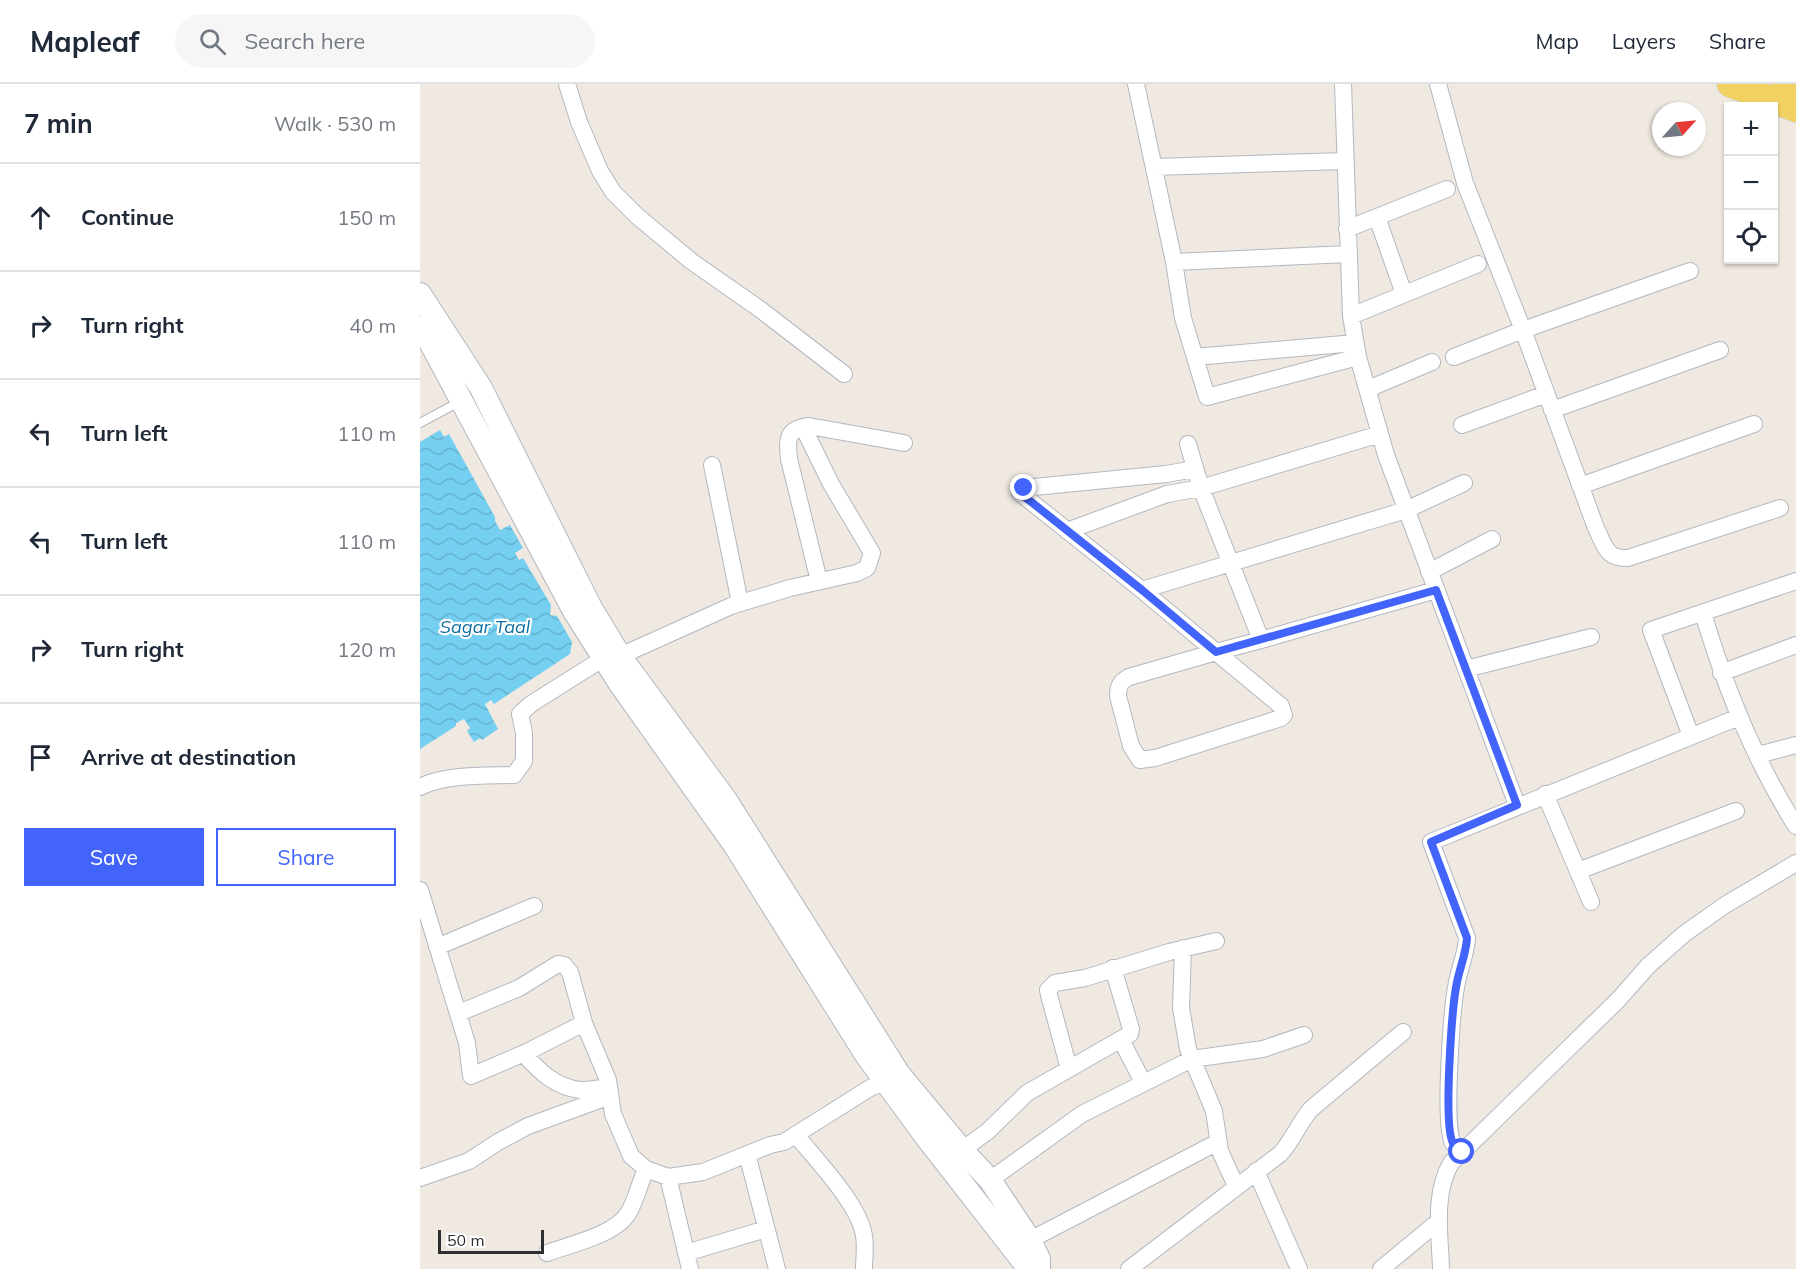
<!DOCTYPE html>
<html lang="en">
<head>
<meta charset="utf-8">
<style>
  :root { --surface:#fff; --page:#f6f6f7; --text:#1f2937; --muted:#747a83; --line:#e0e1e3; --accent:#4264fb }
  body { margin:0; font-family:Mulish,sans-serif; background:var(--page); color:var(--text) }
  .controls { position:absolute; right:18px; top:18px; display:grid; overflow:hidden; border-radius:0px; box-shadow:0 2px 4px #0004 }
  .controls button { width:54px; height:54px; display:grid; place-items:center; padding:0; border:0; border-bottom:2px solid var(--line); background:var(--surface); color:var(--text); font:30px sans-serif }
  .compass { position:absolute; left:1232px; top:18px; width:54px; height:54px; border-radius:50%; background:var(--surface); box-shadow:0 2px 4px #0004; rotate:63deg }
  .scale { position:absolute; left:18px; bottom:15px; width:106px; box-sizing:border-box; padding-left:6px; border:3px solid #2e2e2e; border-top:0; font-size:16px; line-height:21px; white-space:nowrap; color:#2e2e2e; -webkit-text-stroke:4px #fff; paint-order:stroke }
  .stop { position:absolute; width:18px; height:18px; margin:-14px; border:4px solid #4264fb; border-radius:50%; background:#fff }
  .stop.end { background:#4264fb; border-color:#fff; box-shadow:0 2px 6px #0008 }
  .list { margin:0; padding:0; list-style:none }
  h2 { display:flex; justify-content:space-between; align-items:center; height:78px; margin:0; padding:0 24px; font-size:26px }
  h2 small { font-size:20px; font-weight:400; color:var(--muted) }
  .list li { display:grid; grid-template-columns:39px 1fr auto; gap:18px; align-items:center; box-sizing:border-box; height:108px; padding:0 24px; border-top:2px solid var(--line) }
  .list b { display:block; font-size:22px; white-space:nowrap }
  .list em { font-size:20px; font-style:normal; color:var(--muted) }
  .actions { display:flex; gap:12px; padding:18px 24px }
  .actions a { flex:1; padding:14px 0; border:2px solid var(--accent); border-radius:0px; text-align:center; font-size:21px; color:var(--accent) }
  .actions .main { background:var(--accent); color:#fff }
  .icon { flex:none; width:33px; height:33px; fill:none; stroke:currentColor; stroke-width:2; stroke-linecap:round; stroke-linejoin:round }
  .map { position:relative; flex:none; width:1376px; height:1185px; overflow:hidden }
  header { display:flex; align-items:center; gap:36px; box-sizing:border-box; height:84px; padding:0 30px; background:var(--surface); border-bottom:2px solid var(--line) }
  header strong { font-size:28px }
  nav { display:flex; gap:33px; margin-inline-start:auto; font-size:21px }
  .search { width:420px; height:54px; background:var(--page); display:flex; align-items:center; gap:15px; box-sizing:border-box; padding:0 21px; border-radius:33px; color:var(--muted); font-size:22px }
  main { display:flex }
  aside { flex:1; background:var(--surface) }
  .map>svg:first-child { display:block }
  .water { fill:url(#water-waves) }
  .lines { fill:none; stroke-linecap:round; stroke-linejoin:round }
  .lane-casing { stroke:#b4b7c1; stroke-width:10 }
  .street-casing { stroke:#b4b7c1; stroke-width:18 }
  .secondary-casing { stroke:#b4b7c1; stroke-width:24 }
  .primary-casing { stroke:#c9c9c9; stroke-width:27 }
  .lane { stroke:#fff; stroke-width:8 }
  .street { stroke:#fff; stroke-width:16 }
  .secondary { stroke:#fff; stroke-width:22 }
  .primary { stroke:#f2d163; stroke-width:26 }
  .route { stroke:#4264fb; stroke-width:8 }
  .labels { text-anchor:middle; stroke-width:4.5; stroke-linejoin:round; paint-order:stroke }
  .water-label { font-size:18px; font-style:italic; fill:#0d6fa3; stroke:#fff }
</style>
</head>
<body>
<header>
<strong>Mapleaf</strong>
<div class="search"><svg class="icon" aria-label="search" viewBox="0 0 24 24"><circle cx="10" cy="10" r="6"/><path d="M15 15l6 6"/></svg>Search here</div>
<nav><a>Map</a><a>Layers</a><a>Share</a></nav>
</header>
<main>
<aside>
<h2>7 min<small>Walk · 530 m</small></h2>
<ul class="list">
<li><svg class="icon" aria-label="ahead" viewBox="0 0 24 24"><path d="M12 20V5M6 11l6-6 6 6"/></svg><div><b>Continue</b></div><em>150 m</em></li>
<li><svg class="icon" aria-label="right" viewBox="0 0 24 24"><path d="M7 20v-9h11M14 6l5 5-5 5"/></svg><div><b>Turn right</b></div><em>40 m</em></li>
<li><svg class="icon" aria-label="left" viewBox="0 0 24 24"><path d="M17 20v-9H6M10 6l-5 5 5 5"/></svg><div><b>Turn left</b></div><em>110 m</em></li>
<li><svg class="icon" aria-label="left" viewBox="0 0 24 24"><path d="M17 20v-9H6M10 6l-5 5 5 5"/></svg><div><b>Turn left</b></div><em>110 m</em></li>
<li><svg class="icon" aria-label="right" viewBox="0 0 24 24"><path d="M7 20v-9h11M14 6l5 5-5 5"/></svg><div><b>Turn right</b></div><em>120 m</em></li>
<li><svg class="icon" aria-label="arrive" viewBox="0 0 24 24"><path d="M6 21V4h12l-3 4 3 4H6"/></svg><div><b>Arrive at destination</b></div></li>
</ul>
<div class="actions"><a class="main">Save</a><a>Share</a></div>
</aside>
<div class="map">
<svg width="1376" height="1185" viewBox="0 0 1376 1185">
  <defs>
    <pattern id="water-waves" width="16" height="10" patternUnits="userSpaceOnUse" patternTransform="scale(1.5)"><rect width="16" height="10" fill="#75cff0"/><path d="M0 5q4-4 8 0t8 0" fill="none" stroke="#66b2ce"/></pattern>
  </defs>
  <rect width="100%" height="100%" fill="#efe9e1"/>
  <path class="water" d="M20 346 24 353 29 350 75 433V437L80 446 90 441 103 464 95 469 99 476 103 474 131 521 130 531 137 532 152 558 150 570 74 620 71 616 65 620 78 645 62 656 60 654 54 658 47 647 50 644 44 635 36 639V642L0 665V358Z"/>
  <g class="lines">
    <g class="lane-casing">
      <path id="lane" d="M0 339 41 317"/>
    </g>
    <g class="street-casing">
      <path id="street" d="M147 0 159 38 180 87 193 108 217 132 271 177 341 226 424 290
        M716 0 754 178 928 170
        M923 0 931 232 938 273 966 371 1097 721
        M1018 0 1045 99 1103 246 1176 444C1185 462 1186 475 1208 474L1360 424
        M734 83 925 77
        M957 133 984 210
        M927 145 1027 105
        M754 178 763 234 787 313 938 273
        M931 232 1058 180
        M775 273 935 259
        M1034 273 1103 246 1270 187
        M948 305 1012 278
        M1132 326 1300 266
        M1042 341 1126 310
        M960 350 781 404 841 556 1016 506
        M292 381 320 519
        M775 385 746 390 604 404 600 409 722 506 986 426 1044 399
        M1160 402 1334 340
        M647 447 747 410 781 404 768 360
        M1009 488 1072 455
        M399 497 369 375C367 355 366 345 389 342L484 359
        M722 506 796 568 841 556
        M1283 529C1305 603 1334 676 1376 742
        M796 568 861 622 864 631 861 634 735 674 720 676 711 662 698 612C698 602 700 598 709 593Z
        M200 572 311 522 370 504 437 489 447 484 452 469 411 400 383 343
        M1046 585 1171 553
        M1301 589 1376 561
        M1271 652 1231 546 1376 497
        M1338 671 1376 661
        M0 703C25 690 66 692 94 691L104 677V649L100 630 111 620 184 574
        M1125 710 1171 818
        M1158 787 1316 727
        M0 806 47 959 51 992 109 967 164 939 188 996 193 1030 211 1072 226 1085 248 1093 283 1088 350 1061 364 1058 450 1004 465 998
        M17 863 114 822
        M763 864 761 924 768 965 794 1027 800 1067 816 1102
        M39 929 99 904 138 880 144 881 150 888 164 939
        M701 956 723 998
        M104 970C119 987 135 1003 160 1006 169 1006 180 1004 189 1003
        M649 985 629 911 628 906 635 899 665 894 749 868 796 857
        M376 1051C396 1076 440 1121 444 1152 446 1162 444 1174 444 1185
        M542 1066 568 1047 607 1009 710 950 711 945 693 884
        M1042 1068C1040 1066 1035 1062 1033 1059 1023 1041 1032 922 1037 898 1040 883 1046 870 1047 854L1011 758 1319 633
        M327 1070 357 1185
        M836 1087 879 1185
        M248 1093 270 1185
        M0 1094 49 1077 78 1058 108 1042 190 1012
        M570 1096 662 1030 772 975 843 965 884 951
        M610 1156 798 1058
        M127 1169C151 1160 196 1151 209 1128 216 1116 220 1098 226 1085
        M266 1169 346 1145
        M709 1185 860 1070C873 1056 879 1039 891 1025L983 948
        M961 1185 1019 1137
        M1021 1185C1020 1151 1013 1110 1031 1079L1198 916 1228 882 1264 850 1305 821 1376 779"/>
    </g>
    <g class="secondary-casing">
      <path id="secondary" d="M0 210 61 304 171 524 200 572 306 716 479 990 542 1066 570 1096 610 1156 619 1175V1185
        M0 243 10 258 154 527 200 600 315 762 446 971 506 1053 609 1185"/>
    </g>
    <g class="primary-casing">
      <path id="primary" d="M1310 0 1376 25
        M1364 0 1376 5"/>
    </g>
    <use href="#lane" class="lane"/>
    <use href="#street" class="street"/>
    <use href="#secondary" class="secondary"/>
    <use href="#primary" class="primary"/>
  </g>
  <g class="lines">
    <path class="route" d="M604 404 600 409 722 506 796 568 1016 506 1097 721 1011 758 1047 854C1046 870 1040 883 1037 898 1032 922 1023 1041 1033 1059 1035 1062 1040 1066 1042 1068"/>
  </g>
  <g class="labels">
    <g class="water-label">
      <text x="65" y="549">Sagar Taal</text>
    </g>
  </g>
</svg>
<div class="controls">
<button>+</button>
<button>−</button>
<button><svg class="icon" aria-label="locate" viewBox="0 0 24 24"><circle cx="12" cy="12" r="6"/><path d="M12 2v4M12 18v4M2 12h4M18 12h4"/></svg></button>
</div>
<svg class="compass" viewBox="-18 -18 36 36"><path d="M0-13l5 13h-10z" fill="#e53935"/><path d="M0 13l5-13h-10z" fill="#747a83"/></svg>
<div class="scale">50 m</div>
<div class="stop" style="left:1042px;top:1068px"></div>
<div class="stop end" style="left:604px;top:404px"></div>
</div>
</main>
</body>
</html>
